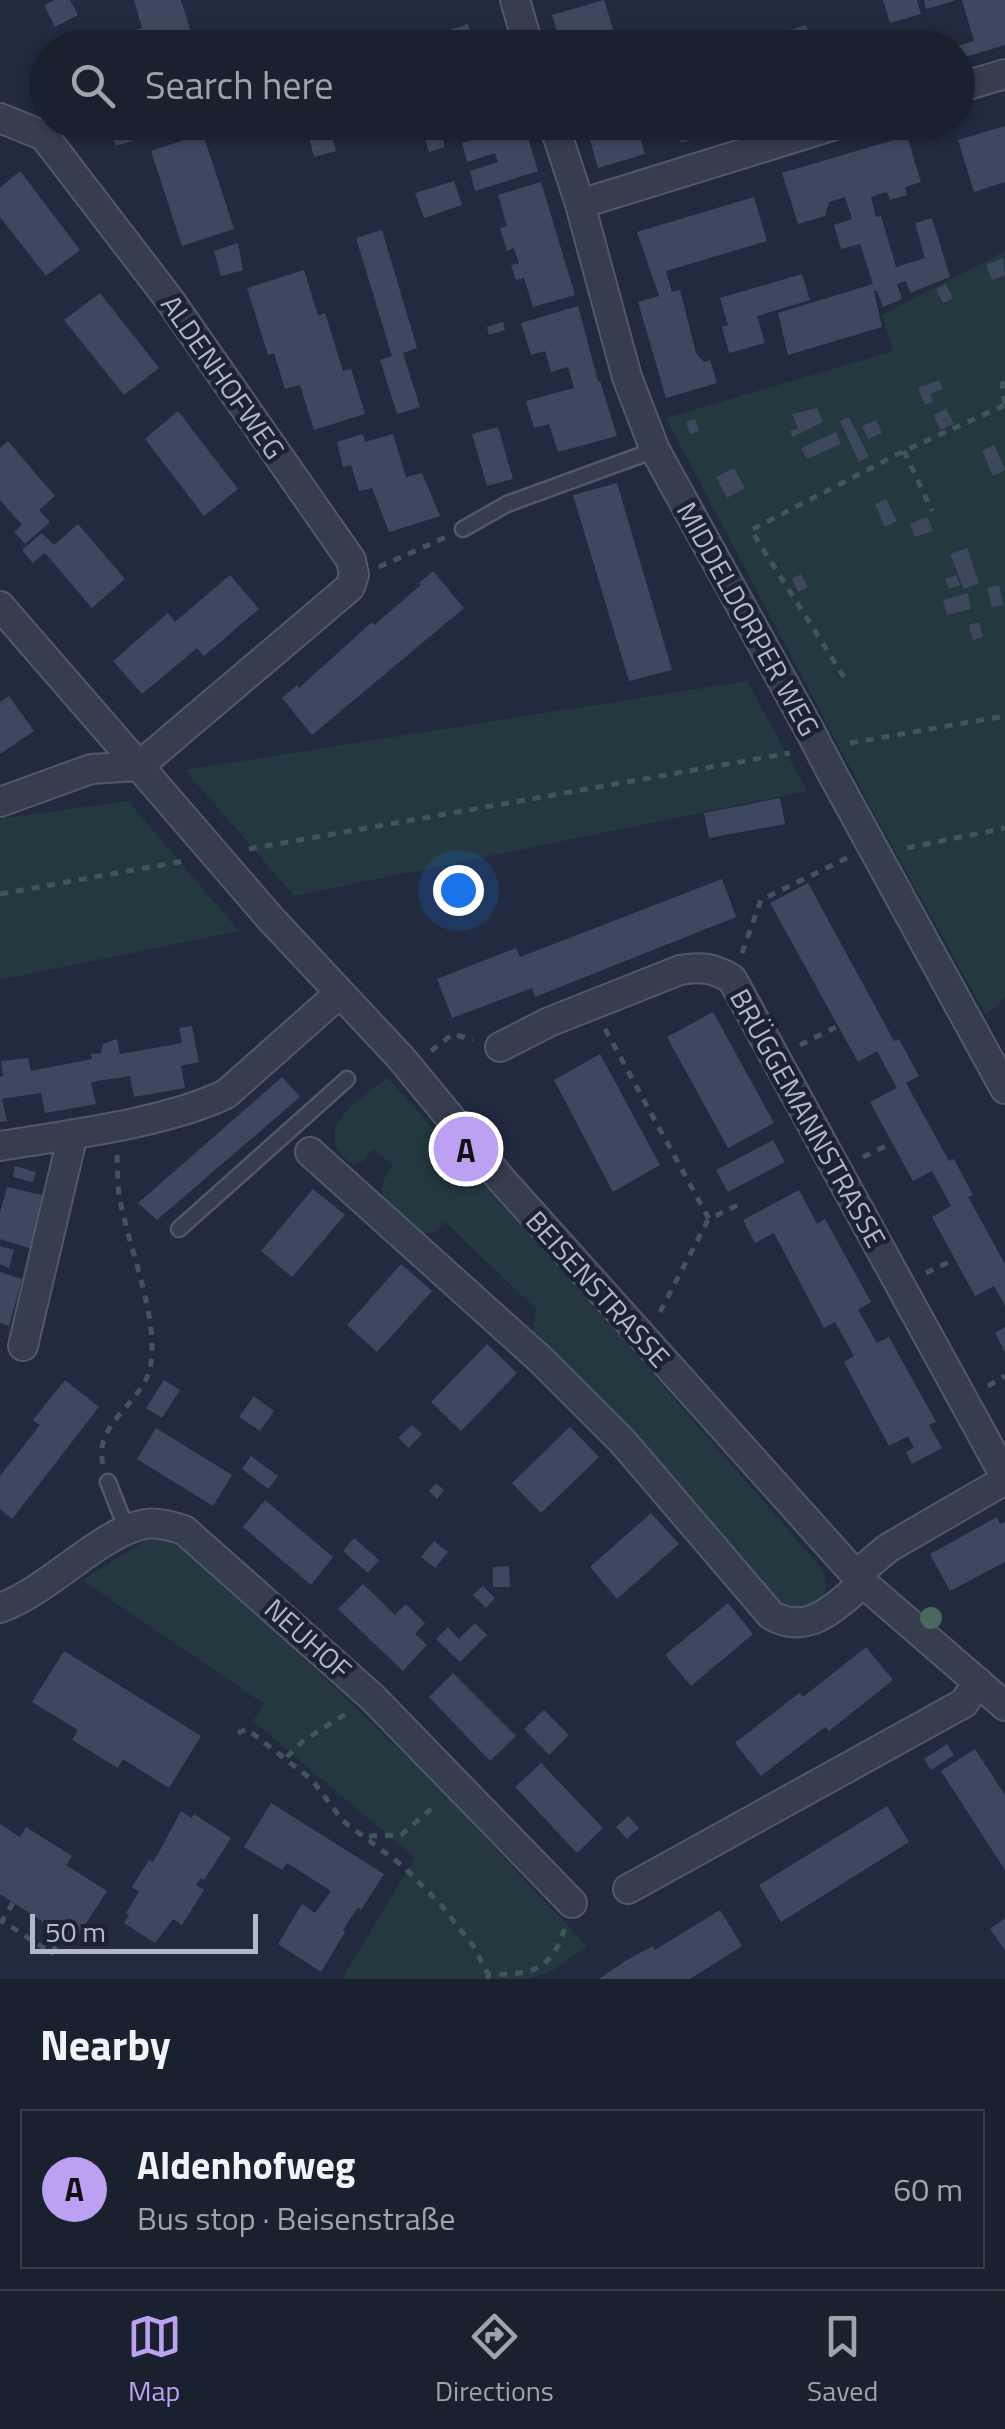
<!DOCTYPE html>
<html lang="en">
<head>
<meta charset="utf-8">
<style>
  :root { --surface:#19202e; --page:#262d3a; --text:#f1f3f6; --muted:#9fa3aa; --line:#373e4a; --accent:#bca0f2 }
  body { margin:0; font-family:"Titillium Web",sans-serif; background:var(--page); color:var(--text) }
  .scale { position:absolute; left:30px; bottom:25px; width:228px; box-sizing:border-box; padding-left:10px; border:5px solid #b1b8c9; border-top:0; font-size:28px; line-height:35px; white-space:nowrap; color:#b1b8c9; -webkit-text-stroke:8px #1a2233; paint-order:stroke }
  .you { position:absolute; left:458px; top:890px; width:35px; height:35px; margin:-25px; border:8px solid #fff; border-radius:50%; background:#1a73e8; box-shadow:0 0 0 15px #1a73e833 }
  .badge { display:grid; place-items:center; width:65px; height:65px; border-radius:50%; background:var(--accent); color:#111; font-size:32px; font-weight:700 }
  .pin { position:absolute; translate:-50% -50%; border:5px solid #fff; box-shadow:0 2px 10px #0006 }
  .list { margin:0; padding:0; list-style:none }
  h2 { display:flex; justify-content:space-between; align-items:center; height:130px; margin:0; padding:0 40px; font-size:42px }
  h2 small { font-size:32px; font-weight:400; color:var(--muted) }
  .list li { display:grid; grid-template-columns:65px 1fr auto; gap:30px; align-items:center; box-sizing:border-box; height:160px; margin:0 20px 20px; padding:0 20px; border:2px solid var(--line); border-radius:0px }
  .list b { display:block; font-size:38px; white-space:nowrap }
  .list p { margin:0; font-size:32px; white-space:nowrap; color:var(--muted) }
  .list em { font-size:32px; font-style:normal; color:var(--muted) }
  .icon { flex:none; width:55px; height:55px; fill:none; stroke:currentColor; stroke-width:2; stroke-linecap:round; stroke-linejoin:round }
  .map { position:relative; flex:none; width:1005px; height:1979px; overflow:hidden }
  .search { position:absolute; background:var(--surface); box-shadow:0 2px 8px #0004; left:30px; right:30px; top:30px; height:110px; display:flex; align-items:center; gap:25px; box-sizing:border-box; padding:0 35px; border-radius:55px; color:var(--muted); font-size:38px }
  .sheet { height:310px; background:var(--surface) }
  nav { display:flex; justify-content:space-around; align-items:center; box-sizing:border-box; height:140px; border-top:2px solid var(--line); background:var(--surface); font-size:28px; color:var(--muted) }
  nav a { display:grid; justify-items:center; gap:5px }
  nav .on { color:var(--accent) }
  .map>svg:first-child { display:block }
  .green { fill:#23393f }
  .building { fill:#3d485e }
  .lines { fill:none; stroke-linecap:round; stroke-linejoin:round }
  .service-casing { stroke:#505869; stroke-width:19 }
  .minor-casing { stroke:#505869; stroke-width:32 }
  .path { stroke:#41565c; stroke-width:5; stroke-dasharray:8 8; stroke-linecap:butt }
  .service { stroke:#353d4e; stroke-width:14 }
  .minor { stroke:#353d4e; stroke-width:28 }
  .minor-bridge-casing { stroke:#505869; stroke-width:32; stroke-linecap:butt }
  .minor-bridge { stroke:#353d4e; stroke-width:28 }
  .tree { fill:#47695e }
  .labels { text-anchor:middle; stroke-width:9; stroke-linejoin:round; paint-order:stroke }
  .street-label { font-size:28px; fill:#b1b8c9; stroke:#1a2233 }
</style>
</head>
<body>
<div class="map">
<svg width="1005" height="1979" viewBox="0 0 1005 1979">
  <rect width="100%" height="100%" fill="#212a3e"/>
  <path class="green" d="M1005 251V998L986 1015 877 819 666 418 893 351 882 315Z
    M747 681 807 791 294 896 185 770Z
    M128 801 239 931 0 980V819Z
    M387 1077 638 1357 817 1563C841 1594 812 1619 779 1601L663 1469 533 1336 536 1309 445 1222 435 1232 420 1234C394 1212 365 1199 393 1166L373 1149 363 1161 353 1165C306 1130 358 1102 387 1077Z
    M165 1540 183 1549 255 1612 419 1768 587 1946 552 1971 527 1979H342L415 1858 253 1721 264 1704 82 1580 145 1541Z"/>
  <path class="building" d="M55 0H70L78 15 55 27 44 5Z
    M134 0H181L196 48H94L92 42 142 28Z
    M604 0 619 48H562L552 15Z
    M883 0H917L921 14 890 23Z
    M924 0H954V1L926 9Z
    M962 0H1005V45L958 59V46L974 41Z
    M468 24 475 48H420L417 40Z
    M806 25 811 38 771 48 768 37Z
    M886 32 891 48H836V46Z
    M749 36 752 48H726L724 43Z
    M104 122H190V123L116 146Z
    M420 122H437L445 147 429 152Z
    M477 122H523L538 171 475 191 470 171 498 162 495 153 467 162 462 143 481 138Z
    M585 122H635L645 154 598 168Z
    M675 122H745V123L681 143Z
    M1005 126V182L974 192 958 140Z
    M330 128 336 151 314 157 308 134Z
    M203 134 234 229 182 246 151 151Z
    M907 136 921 182 905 187 907 195 890 200 887 192 871 197 876 217 881 216 896 267 925 258 915 223 932 218 950 277 910 293 906 281 897 284 902 299 883 307 877 291H874L882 327 788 355 778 313 873 284 860 244 841 249 834 225 852 219 845 197 829 202 825 216 798 224 782 173Z
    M20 171 80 250 46 276 0 217V188Z
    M454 181 462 205 424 218 415 193Z
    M541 182 575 295 533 307 524 278 516 280 511 265 519 263 514 248 507 251 500 228 507 226 498 195Z
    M754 197 767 241 666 271 672 292 680 290 696 353 704 362 710 360 717 383 666 398 638 302 659 296 637 232Z
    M382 230 417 348 403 353 420 407 397 414 380 360 392 356 356 238Z
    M238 243 243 270 221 276 214 251Z
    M1003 258 1005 275 992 280 986 265Z
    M304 270 318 316 325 313 343 371 351 369 365 414 314 430 300 385 285 389 274 353 268 355 247 288Z
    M802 274 810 300 757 316 765 343 729 353 722 327 728 325 720 298Z
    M946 284 953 298 943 303 936 289Z
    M100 293 159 368 124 395 64 320Z
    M578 306 598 381H600L617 436 558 452 549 424 534 428 526 401 574 388 568 367 551 372 545 351 531 355 521 323Z
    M503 322 505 330 489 335 487 327Z
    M939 380 943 389 930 394 933 402 925 405 918 388Z
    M817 408 823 422 793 437 790 431 798 429 792 414Z
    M946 409 954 424 941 430 933 415Z
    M178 411 238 489 204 516 145 439Z
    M849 417 869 457 859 462 840 421Z
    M695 419 699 431 690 434 686 422Z
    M876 420 882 433 868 439 862 426Z
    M498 427 513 479 487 486 472 434Z
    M836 432 841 444 807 459 801 448Z
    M363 434 365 442 393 434 406 477 422 473 440 516 389 532 372 488 359 491 351 465 343 467 337 442Z
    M8 441 55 496 39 510 50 522 25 544 14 532 22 525 0 500V448Z
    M994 445 1005 470 993 476 982 451Z
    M734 468 745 488 727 498 716 477Z
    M617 483 672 670 629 681 573 495Z
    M886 499 897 521 885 527 875 504Z
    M927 517 933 531 915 537 910 524Z
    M78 524 125 579 92 608 45 553 33 563 22 550 42 533 54 545Z
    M967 548 979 583 964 589 950 554Z
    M433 571 464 608 312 735 282 698 297 685 299 688 372 622 374 625 421 585 419 583Z
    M801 574 808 587 798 592 792 579Z
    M230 575 259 609 204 656 197 648 142 694 113 661 168 613 175 622Z
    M956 575 960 585 949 589 945 579Z
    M999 585 1003 605 992 607 987 588Z
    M968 593 971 609 947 615 943 600Z
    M979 622 983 637 973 640 969 625Z
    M9 696 34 731 0 754V702Z
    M780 798 785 824 709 838 704 813Z
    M722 879 736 917 535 997 532 988 452 1018 437 979 516 948 520 957Z
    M808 883 894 1041 899 1039 919 1076 906 1083 949 1161 954 1159 973 1195 968 1197 1005 1264V1306L994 1286 975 1296 932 1217 951 1206 932 1171 913 1181 870 1102 897 1088 877 1051 858 1062 770 903Z
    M713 1012 774 1123 728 1148 667 1037Z
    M192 1026 199 1062 181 1066 185 1088 134 1097 130 1076 97 1081 91 1083 96 1104 45 1113 41 1093 7 1098 2 1099 7 1121 0 1122V1077L3 1076 1 1061 28 1058 31 1071 92 1059 91 1054 101 1053 103 1044 117 1039 120 1054 182 1043 179 1028Z
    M600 1054 660 1165 613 1192 554 1080Z
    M282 1077 300 1097 157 1220 138 1203Z
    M773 1140 785 1162 728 1192 716 1170Z
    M15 1166 36 1172 33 1182 13 1177Z
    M7 1187 46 1196 32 1249 0 1239V1212Z
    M313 1189 345 1215 292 1277 261 1251Z
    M799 1190 817 1224 825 1219 871 1302 858 1310 877 1343 889 1337 936 1422 929 1425 942 1448 912 1464 906 1452 914 1448 908 1436 889 1446 860 1392 844 1362 854 1356 835 1322 824 1328 774 1233 755 1243 743 1220Z
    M0 1246 14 1250 9 1268 0 1264Z
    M401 1264 432 1291 377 1352 347 1325Z
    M0 1272 22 1279 9 1326 0 1323Z
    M1005 1327V1352L995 1333Z
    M487 1344 517 1373 461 1431 431 1402Z
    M65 1380 99 1407 12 1519 0 1509V1476L40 1425 33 1420Z
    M164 1380 180 1390 162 1418 146 1408Z
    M254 1396 274 1411 260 1431 239 1417Z
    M412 1425 422 1434 409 1448 398 1438Z
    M570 1427 599 1457 541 1513 512 1483Z
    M156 1428 232 1475 213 1506 137 1459Z
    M251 1456 278 1476 268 1489 242 1469Z
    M436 1483 444 1490 437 1499 429 1491Z
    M265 1500 333 1557 311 1585 243 1527Z
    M651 1513 679 1544 617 1599 590 1567Z
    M997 1517 1000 1524 1005 1522V1562L950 1591 930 1554Z
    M354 1538 379 1560 368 1573 343 1551Z
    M434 1541 448 1552 435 1568 421 1557Z
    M509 1566 510 1587H493V1567Z
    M363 1584 395 1615 406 1604 425 1623 415 1634 427 1645 403 1671 338 1609Z
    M483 1586 495 1598 486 1608 473 1595Z
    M728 1603 753 1634 691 1686 665 1655Z
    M475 1623 487 1635 460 1662 436 1639 448 1627 459 1639Z
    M866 1647 893 1680 829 1731 825 1727 761 1776 735 1743 799 1693 803 1697Z
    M64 1651 201 1736 169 1788 123 1759 118 1768 72 1740 78 1730 32 1702Z
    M453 1673 516 1736 490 1761 429 1697Z
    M544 1710 569 1735 549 1755 524 1729Z
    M947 1744 954 1755 931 1770 924 1759Z
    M975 1749 1005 1795V1870L941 1771Z
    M541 1763 603 1828 577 1853 515 1787Z
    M271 1803 384 1874 361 1910 358 1907 343 1930 345 1932 321 1972 278 1944 302 1904 315 1913 331 1891 287 1863 282 1870 244 1847Z
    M887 1806 909 1842 781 1922 759 1885Z
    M181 1811 191 1818 194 1814 231 1838 204 1880 201 1878 196 1885 204 1890 182 1925 173 1919 155 1943 124 1923 129 1915 126 1913 139 1892 132 1887 149 1860 153 1862 159 1852Z
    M628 1816 639 1828 627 1839 616 1827Z
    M0 1824 20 1837 26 1827 72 1856 66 1865 107 1891 74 1942 0 1894Z
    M720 1910 742 1946 690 1979H599L625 1961 653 1946 655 1950Z
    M1005 1918V1950L990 1929Z"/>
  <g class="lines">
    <g class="service-casing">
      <path id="service" d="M463 529 507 504 655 450
        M179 1229 347 1079
        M108 1482 127 1530"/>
    </g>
    <g class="minor-casing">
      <path id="minor" d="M515 0 529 48
        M958 88 1005 74
        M0 118 44 136 169 299 351 560 354 575 350 587 139 766 91 769 0 802
        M553 122 580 204 627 377 655 450 810 731
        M580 204 845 122
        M0 606 164 795
        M833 775 1005 1089
        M270 918 401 1058 500 1178 863 1583 1005 1706
        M500 1047 549 1022 680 970C701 966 714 968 732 979L1005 1476
        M0 1146C67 1135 166 1123 226 1094L340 993
        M310 1152 541 1360 623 1442 771 1615C808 1637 836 1606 863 1583
        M23 1346 73 1134
        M856 1575 888 1548 1005 1480
        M0 1608C50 1590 99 1533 145 1524 158 1522 171 1526 184 1530L372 1697 572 1903
        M628 1889 964 1703 978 1682"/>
    </g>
    <path class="path" d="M1005 382 1002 384 1005 406
      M904 451 932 511
      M379 567 446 537
      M844 677 751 530 904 451 1005 405
      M850 743 1005 716
      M907 848 1005 828
      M249 849 790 753
      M0 894 184 861
      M742 953 761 900 849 857
      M605 1029 709 1219 738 1205
      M800 1045 838 1026
      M431 1051 453 1034 473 1040
      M863 1157 892 1143
      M926 1273 955 1259
      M660 1312 708 1220
      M988 1386 1005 1376
      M103 1464C92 1423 146 1402 151 1363 158 1313 127 1244 119 1194 117 1181 118 1168 117 1155
      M238 1733 247 1729 312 1780 343 1821 403 1866 441 1905 474 1947 488 1974
      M287 1757 303 1741 349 1712
      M369 1836 401 1835 437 1804
      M13 1903 2 1921 52 1953 63 1935
      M488 1979V1974C530 1975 552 1972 565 1927"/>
    <use href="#service" class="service"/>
    <use href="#minor" class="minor"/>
    <g class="minor-bridge-casing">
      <path id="minor-bridge" d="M810 731 833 775
        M164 795 270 918"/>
    </g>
    <use href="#minor-bridge" class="minor-bridge"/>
  </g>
  <circle class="tree" cx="931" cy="1618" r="11"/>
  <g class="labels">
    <g class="street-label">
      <text transform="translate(223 377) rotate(55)" y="10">ALDENHOFWEG</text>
      <text transform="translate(748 619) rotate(61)" y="10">MIDDELDORPER WEG</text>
      <text transform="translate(808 1118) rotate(61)" y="10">BRÜGGEMANNSTRASSE</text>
      <text transform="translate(598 1289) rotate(48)" y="10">BEISENSTRASSE</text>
      <text transform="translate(308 1639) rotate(42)" y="10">NEUHOF</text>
    </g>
  </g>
</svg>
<div class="scale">50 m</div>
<div class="you"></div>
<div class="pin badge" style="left:466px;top:1149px">A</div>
<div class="search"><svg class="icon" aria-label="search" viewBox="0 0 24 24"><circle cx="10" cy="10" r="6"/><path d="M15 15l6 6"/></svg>Search here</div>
</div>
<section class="sheet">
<h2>Nearby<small></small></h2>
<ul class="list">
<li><span class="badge">A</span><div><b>Aldenhofweg</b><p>Bus stop · Beisenstraße</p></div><em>60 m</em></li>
</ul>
</section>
<nav>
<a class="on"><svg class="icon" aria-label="map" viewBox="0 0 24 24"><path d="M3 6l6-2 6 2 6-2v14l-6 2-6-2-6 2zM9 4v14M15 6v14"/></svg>Map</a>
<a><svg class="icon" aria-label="directions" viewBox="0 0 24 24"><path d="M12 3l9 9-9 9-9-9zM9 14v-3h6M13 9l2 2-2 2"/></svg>Directions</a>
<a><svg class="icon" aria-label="saved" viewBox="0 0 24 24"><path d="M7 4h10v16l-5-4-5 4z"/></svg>Saved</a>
</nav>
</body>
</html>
